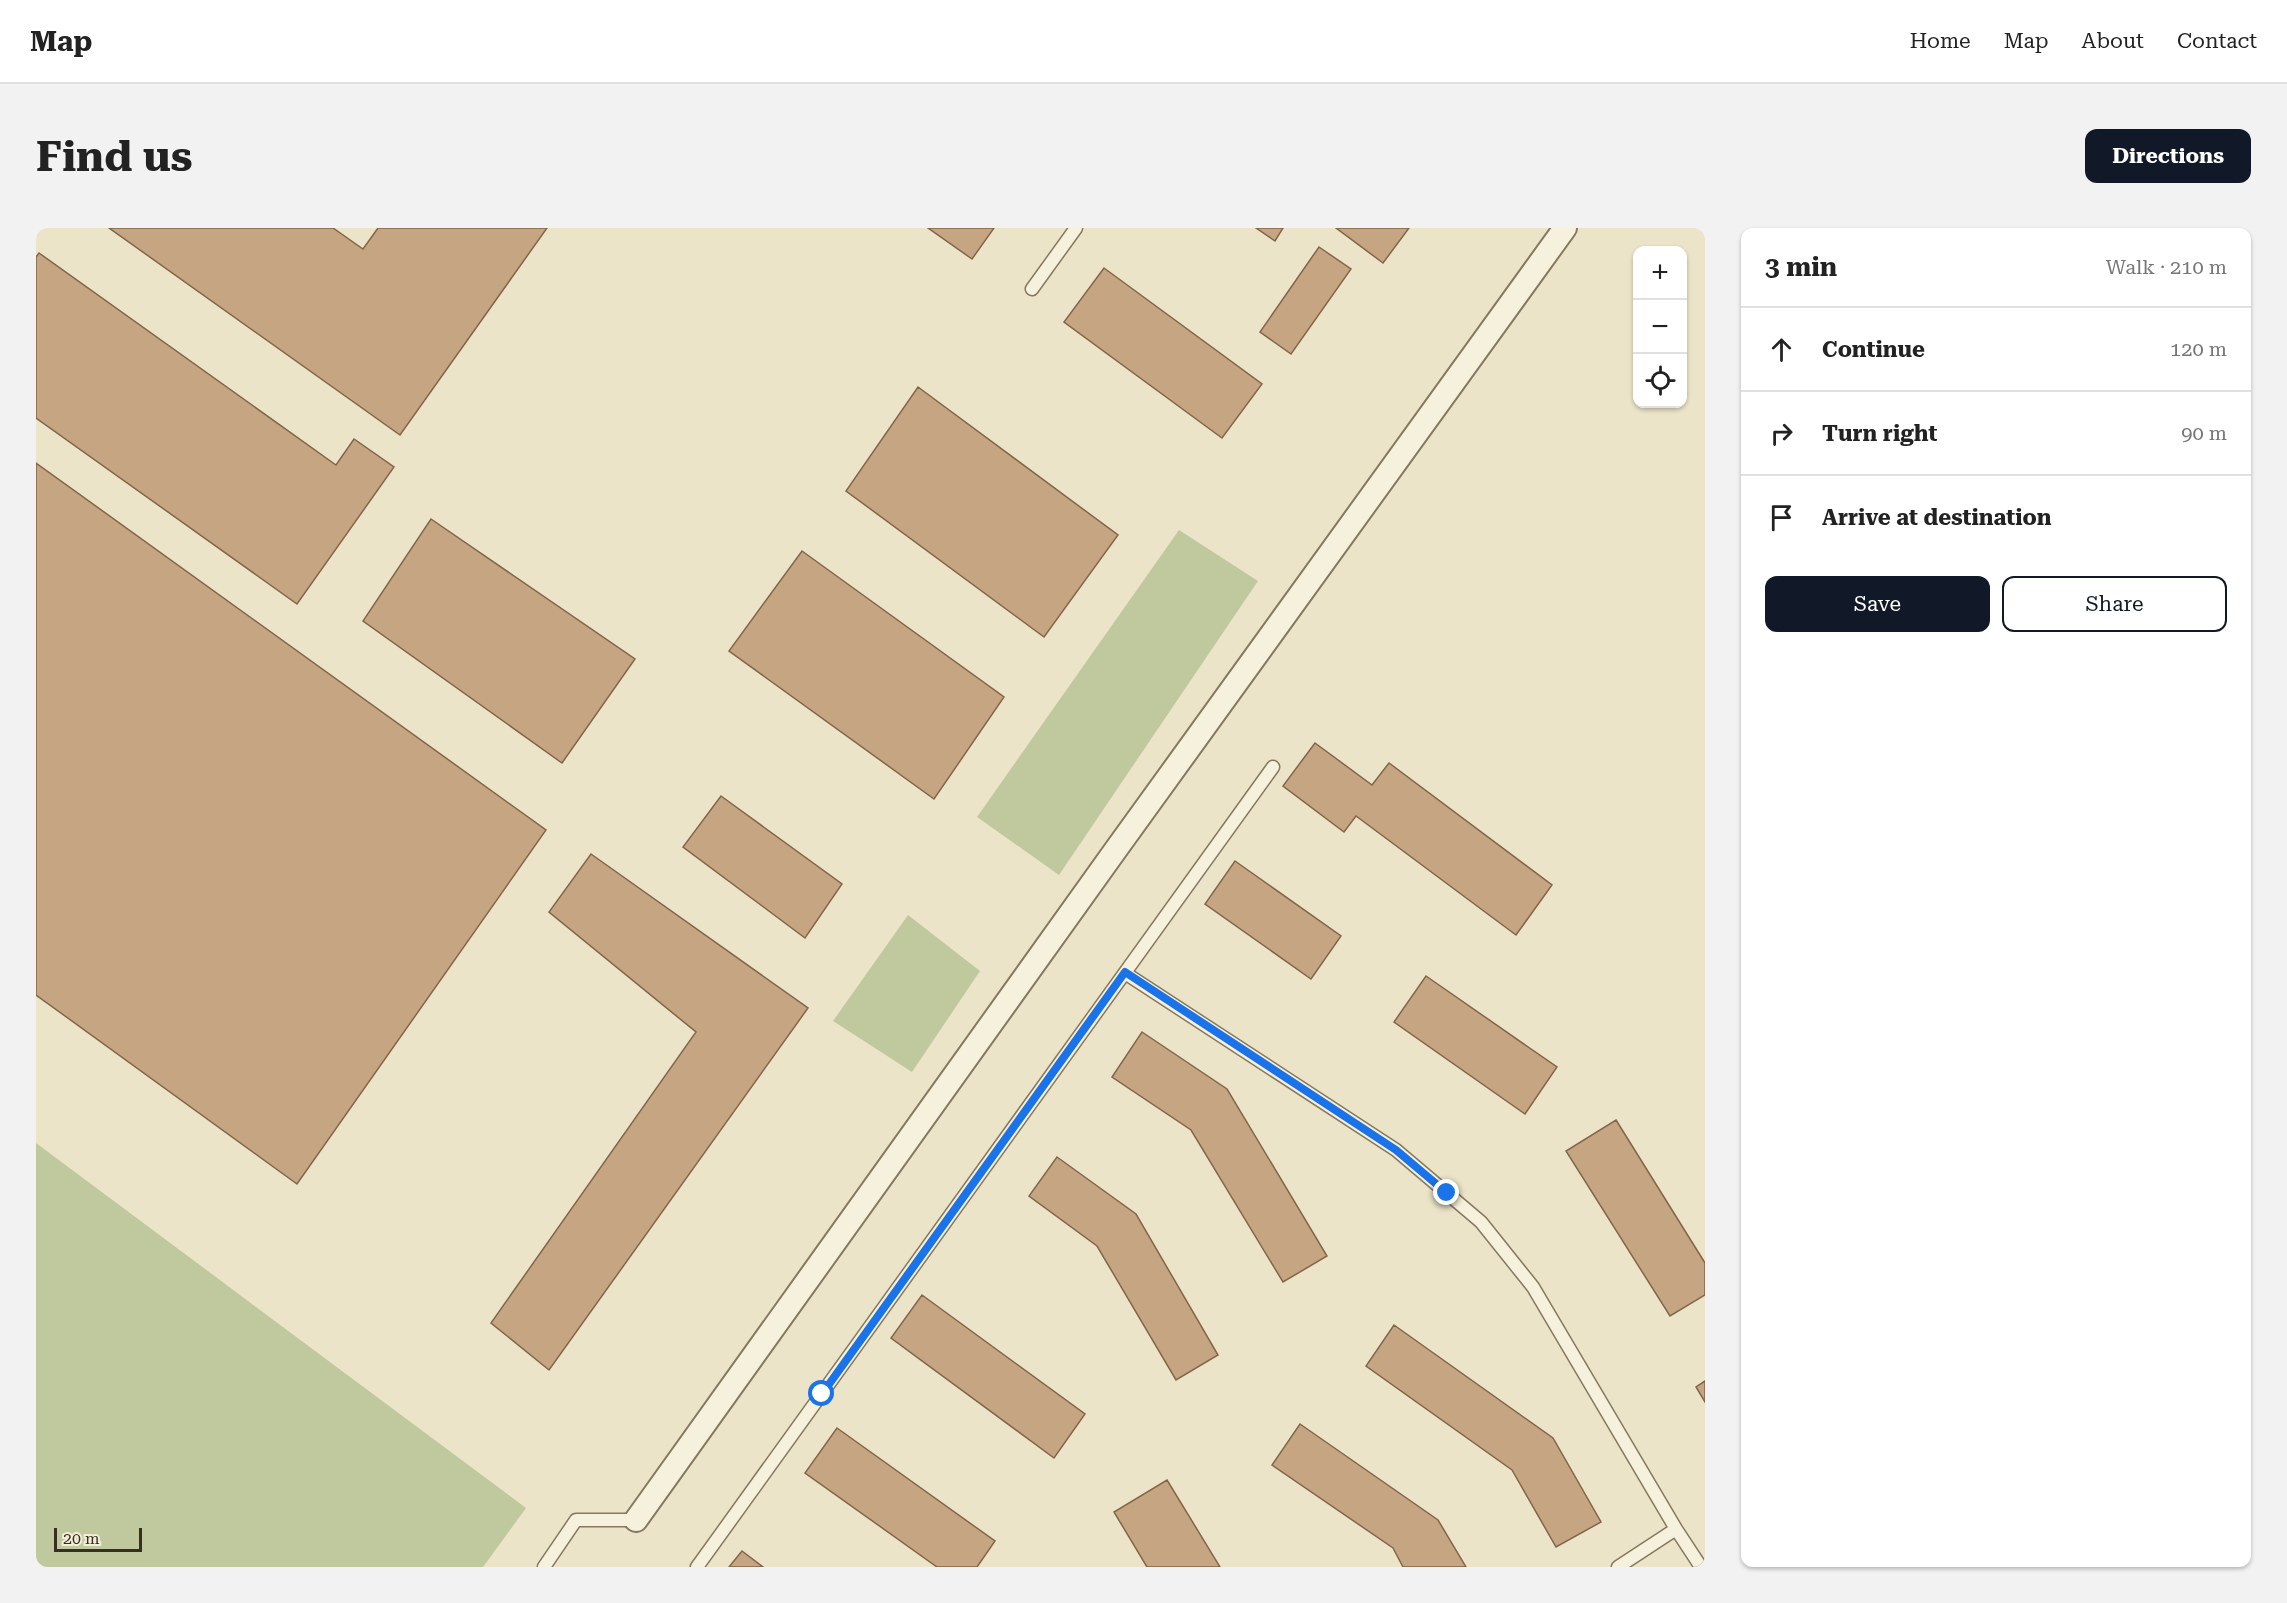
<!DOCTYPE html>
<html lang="en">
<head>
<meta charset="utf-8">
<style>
  :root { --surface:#fff; --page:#f2f2f2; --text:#222; --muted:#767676; --line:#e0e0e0; --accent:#111827 }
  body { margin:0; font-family:"Roboto Serif",serif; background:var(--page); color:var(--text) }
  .controls { position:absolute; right:18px; top:18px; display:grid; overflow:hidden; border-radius:12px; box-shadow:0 2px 4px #0004 }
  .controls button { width:54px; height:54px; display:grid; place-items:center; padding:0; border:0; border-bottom:2px solid var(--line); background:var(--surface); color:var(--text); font:30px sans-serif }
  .scale { position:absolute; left:18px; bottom:15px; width:88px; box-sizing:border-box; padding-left:6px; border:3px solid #382f22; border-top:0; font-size:16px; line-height:21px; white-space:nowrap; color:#382f22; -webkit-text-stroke:4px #f3eed8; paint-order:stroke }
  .stop { position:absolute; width:18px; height:18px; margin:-14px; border:4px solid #1a73e8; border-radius:50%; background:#fff }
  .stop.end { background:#1a73e8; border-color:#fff; box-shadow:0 2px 6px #0008 }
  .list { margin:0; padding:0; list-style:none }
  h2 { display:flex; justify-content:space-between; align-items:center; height:78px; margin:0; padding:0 24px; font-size:26px }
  h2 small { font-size:20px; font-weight:400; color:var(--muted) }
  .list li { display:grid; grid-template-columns:39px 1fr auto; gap:18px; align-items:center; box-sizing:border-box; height:84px; padding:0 24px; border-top:2px solid var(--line) }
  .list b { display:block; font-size:22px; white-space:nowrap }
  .list em { font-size:20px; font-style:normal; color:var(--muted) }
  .actions { display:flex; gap:12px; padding:18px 24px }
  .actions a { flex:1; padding:14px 0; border:2px solid var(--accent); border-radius:12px; text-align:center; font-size:21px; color:var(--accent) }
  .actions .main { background:var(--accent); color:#fff }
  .icon { flex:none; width:33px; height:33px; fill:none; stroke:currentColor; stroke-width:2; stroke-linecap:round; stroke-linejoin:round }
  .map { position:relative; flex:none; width:1669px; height:1339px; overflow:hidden; border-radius:12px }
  header { display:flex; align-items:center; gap:36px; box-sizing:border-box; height:84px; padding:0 30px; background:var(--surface); border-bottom:2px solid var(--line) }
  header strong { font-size:28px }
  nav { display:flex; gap:33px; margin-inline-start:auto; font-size:21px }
  .intro { display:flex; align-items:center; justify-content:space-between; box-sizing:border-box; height:144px; padding:0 36px }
  h1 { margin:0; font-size:42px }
  .button { padding:15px 27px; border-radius:12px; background:var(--accent); color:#fff; font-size:21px; font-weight:700 }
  main { display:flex; gap:36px; padding:0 36px }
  aside { flex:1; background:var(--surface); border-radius:12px; box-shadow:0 2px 4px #0004 }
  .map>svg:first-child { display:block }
  .green { fill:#c0c99e }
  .building { fill:#c6a583; stroke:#836547; stroke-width:1.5 }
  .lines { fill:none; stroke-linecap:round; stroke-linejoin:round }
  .lane-casing { stroke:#86785f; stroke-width:15 }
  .street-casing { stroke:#86785f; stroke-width:26 }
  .lane { stroke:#f6f1dc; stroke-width:12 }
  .street { stroke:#f6f1dc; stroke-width:22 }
  .route { stroke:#1a73e8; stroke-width:8 }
</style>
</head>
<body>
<header>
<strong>Map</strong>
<nav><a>Home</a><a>Map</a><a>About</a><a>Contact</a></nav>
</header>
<div class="intro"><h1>Find us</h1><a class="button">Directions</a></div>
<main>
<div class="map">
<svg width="1669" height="1339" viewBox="0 0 1669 1339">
  <rect width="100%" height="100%" fill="#ebe4c9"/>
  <path class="green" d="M1143 302 1222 353 1023 647 941 589Z
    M872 687 944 743 876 844 797 793Z
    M0 915 490 1280 447 1339H0Z"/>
  <path class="building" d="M73 0H297L327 21 342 0H511L364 207Z
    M892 0H958L936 31Z
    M1220 0H1247L1239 13Z
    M1300 0H1373L1347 35Z
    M1283 19 1315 41 1255 126 1224 104Z
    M3 25 300 237 318 211 358 239 261 376 0 190V29Z
    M1068 40 1226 156 1186 210 1028 94Z
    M882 159 1082 307 1008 409 810 263Z
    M0 235 510 602 261 956 0 767Z
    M395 291 599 431 526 535 327 393Z
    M766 323 968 469 898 571 693 423Z
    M1279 515 1336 557 1353 535 1516 657 1480 707 1320 588 1308 604 1247 558Z
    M685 568 806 656 769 710 647 619Z
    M555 626 772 780 513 1142 455 1095 660 804 513 684Z
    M1199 633 1305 708 1275 751 1169 676Z
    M1390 748 1521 839 1489 886 1358 794Z
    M1106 804 1191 861 1291 1028 1247 1054 1155 902 1076 849Z
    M1580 892 1669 1035V1067L1634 1088 1530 923Z
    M1021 929 1100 986 1182 1127 1140 1152 1061 1018 993 968Z
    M886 1067 1049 1186 1018 1230 855 1110Z
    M1358 1097 1517 1210 1565 1294 1520 1319 1476 1242 1330 1138Z
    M1669 1153V1174L1660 1159Z
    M1264 1196 1402 1292 1430 1339H1367L1357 1320 1236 1237Z
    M801 1200 959 1313 941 1339H901L769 1245Z
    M1131 1252 1184 1339H1111L1078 1284Z
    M706 1323 727 1339H693Z"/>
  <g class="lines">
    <g class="lane-casing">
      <path id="lane" d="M996 61 1040 0
        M1089 745 1360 922 1445 994 1497 1059 1640 1301 1665 1339
        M508 1339 540 1292H600
        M661 1339 1237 539
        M1582 1339 1640 1301"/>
    </g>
    <g class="street-casing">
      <path id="street" d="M600 1292 1081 620 1529 0"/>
    </g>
    <use href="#lane" class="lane"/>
    <use href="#street" class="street"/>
  </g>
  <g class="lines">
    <path class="route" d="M786 1166 1089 744 1360 922 1411 965"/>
  </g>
</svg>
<div class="controls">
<button>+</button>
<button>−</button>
<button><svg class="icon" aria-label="locate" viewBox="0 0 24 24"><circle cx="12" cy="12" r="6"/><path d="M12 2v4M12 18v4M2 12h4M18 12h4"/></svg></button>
</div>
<div class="scale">20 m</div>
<div class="stop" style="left:786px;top:1166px"></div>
<div class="stop end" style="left:1411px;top:965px"></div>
</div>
<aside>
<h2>3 min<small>Walk · 210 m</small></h2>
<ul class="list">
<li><svg class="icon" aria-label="ahead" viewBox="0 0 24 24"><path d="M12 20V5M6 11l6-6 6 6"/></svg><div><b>Continue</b></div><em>120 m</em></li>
<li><svg class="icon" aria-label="right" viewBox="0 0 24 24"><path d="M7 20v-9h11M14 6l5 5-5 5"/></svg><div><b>Turn right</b></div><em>90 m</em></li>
<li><svg class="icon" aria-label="arrive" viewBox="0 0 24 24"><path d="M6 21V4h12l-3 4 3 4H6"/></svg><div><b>Arrive at destination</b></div></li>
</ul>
<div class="actions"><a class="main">Save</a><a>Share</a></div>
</aside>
</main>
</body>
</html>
